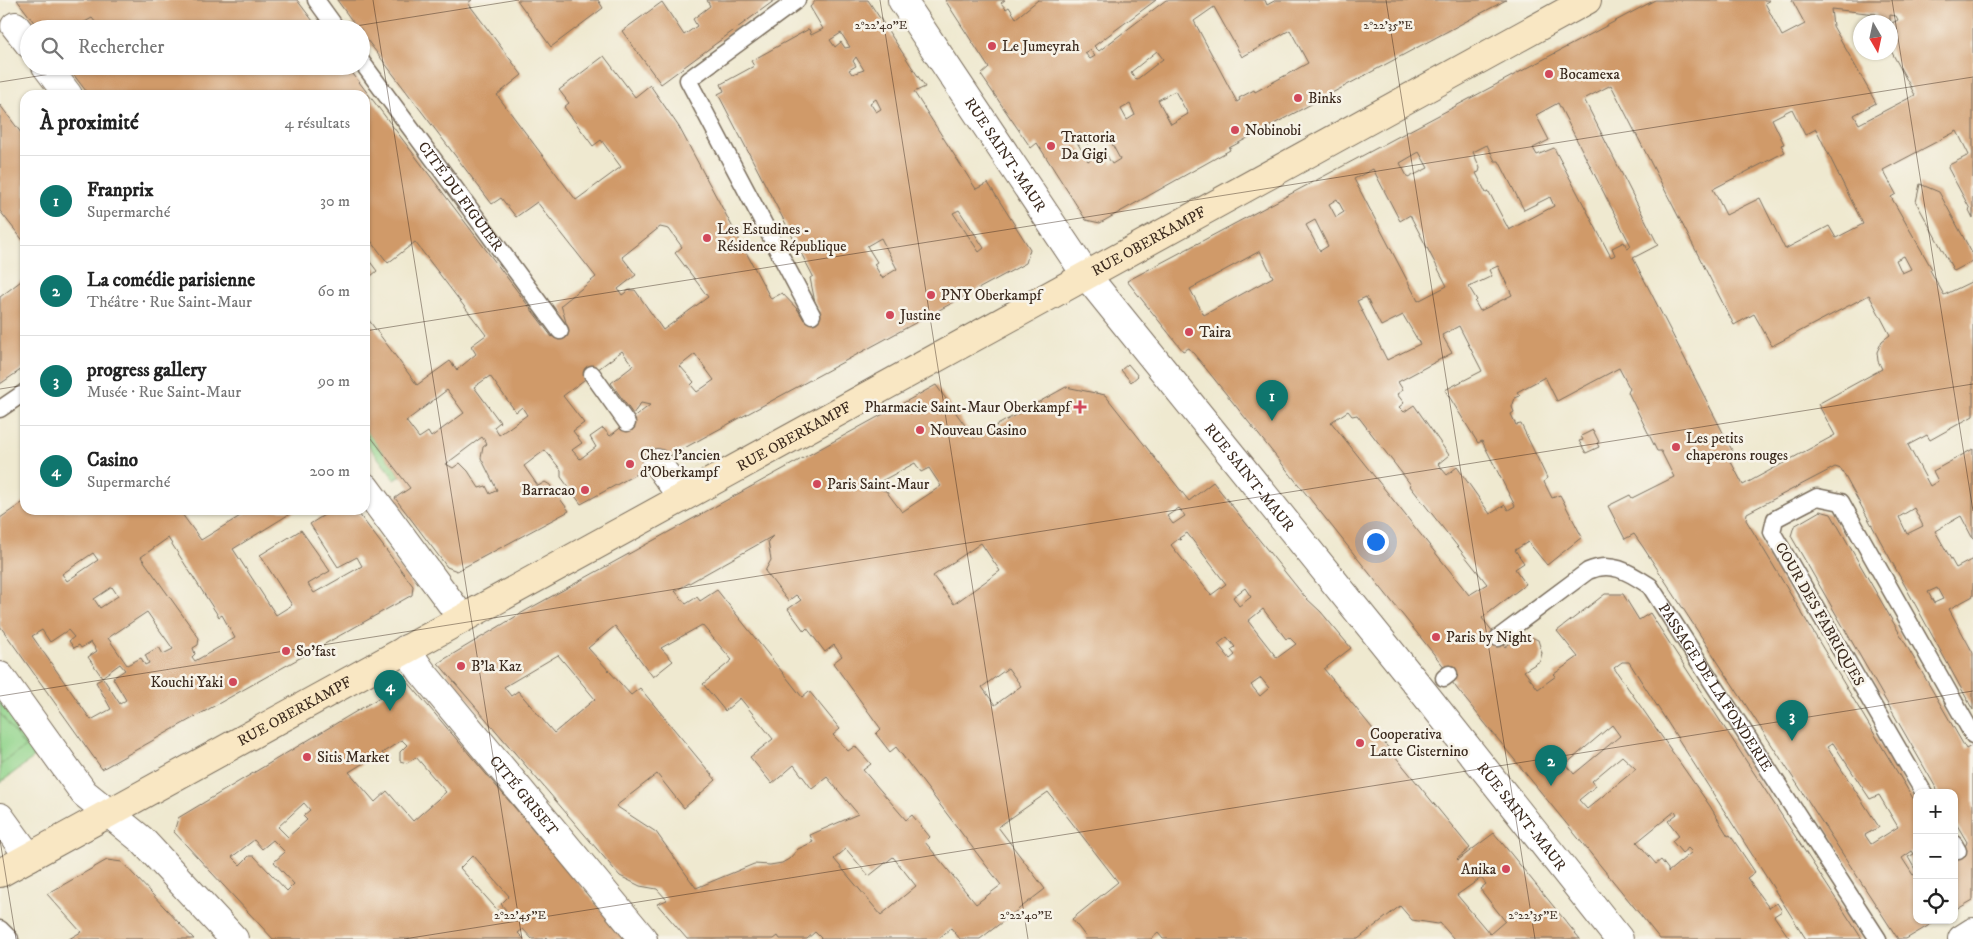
<!DOCTYPE html>
<html lang="fr">
<head>
<meta charset="utf-8">
<style>
  :root { --surface:#fff; --page:#f2f2f2; --text:#222; --muted:#767676; --line:#e0e0e0; --accent:#0f766e }
  body { margin:0; font-family:"IM FELL DW Pica",serif; background:var(--page); color:var(--text) }
  .controls { position:absolute; right:15px; bottom:15px; display:grid; overflow:hidden; border-radius:10px; box-shadow:0 1px 4px #0004 }
  .controls button { width:45px; height:45px; display:grid; place-items:center; padding:0; border:0; border-bottom:1px solid var(--line); background:var(--surface); color:var(--text); font:25px sans-serif }
  .compass { position:absolute; left:1853px; top:15px; width:45px; height:45px; border-radius:50%; background:var(--surface); box-shadow:0 1px 4px #0004; rotate:171deg }
  .you { position:absolute; left:1375px; top:541px; width:18px; height:18px; margin:-12px; border:4px solid #fff; border-radius:50%; background:#1a73e8; box-shadow:0 0 0 8px #1a73e833 }
  .badge { display:grid; place-items:center; width:32px; height:32px; border-radius:50%; background:var(--accent); color:#fff; font-size:16px; font-weight:700 }
  .pin { position:absolute; translate:-50% -41px; filter:drop-shadow(0 1px 2px #0008) }
  .pin::after { content:''; position:absolute; top:26px; width:18px; height:15px; background:inherit; clip-path:polygon(0 0,100% 0,50% 100%) }
  .list { margin:0; padding:0; list-style:none }
  h2 { display:flex; justify-content:space-between; align-items:center; height:65px; margin:0; padding:0 20px; font-size:21px }
  h2 small { font-size:16px; font-weight:400; color:var(--muted) }
  .list li { display:grid; grid-template-columns:32px 1fr auto; gap:15px; align-items:center; box-sizing:border-box; height:90px; padding:0 20px; border-top:1px solid var(--line) }
  .list b { display:block; font-size:19px; white-space:nowrap }
  .list p { margin:0; font-size:16px; white-space:nowrap; color:var(--muted) }
  .list em { font-size:16px; font-style:normal; color:var(--muted) }
  .icon { flex:none; width:28px; height:28px; fill:none; stroke:currentColor; stroke-width:2; stroke-linecap:round; stroke-linejoin:round }
  .map { position:relative; flex:none; width:1973px; height:939px; overflow:hidden }
  .search { position:absolute; background:var(--surface); box-shadow:0 1px 4px #0004; left:20px; top:20px; width:350px; height:55px; display:flex; align-items:center; gap:12px; box-sizing:border-box; padding:0 18px; border-radius:28px; color:var(--muted); font-size:19px }
  .panel { position:absolute; background:var(--surface); box-shadow:0 1px 4px #0004; left:20px; top:90px; width:350px; height:425px; border-radius:15px }
  .map>svg:first-child { display:block }
  .grass { fill:url(#grass-dots); stroke:#678056 }
  .park { fill:url(#park-tufts); stroke:#678056 }
  .pitch { fill:#93d58d; stroke:#678056 }
  .building { fill:#d09a69; fill-rule:evenodd }
  .lines { fill:none; stroke-linecap:round; stroke-linejoin:round }
  .lane-casing { stroke:#7a6d5c; stroke-width:19 }
  .street-casing { stroke:#7a6d5c; stroke-width:30 }
  .secondary-casing { stroke:#7a6d5c; stroke-width:30 }
  .lane { stroke:#fff; stroke-width:16 }
  .street { stroke:#fff; stroke-width:28 }
  .secondary { stroke:#f9e7c3; stroke-width:28 }
  .ticks { fill:none; stroke:#3b2a1e; stroke-width:1; stroke-opacity:0.45 }
  .poi-dot { fill:#d1495b; stroke:#f7f3e8; stroke-width:2 }
  .labels { text-anchor:middle; stroke-width:5; stroke-linejoin:round; paint-order:stroke }
  .poi-label { font-size:15px; fill:#3b2a1e; stroke:#f7f3e8; text-anchor:start }
  .street-label { font-size:15px; fill:#3b2a1e; stroke:#f7f3e8 }
  .ticks-label { font-size:12px; text-anchor:middle; fill:#3b2a1e; stroke:#f7f3e8; stroke-width:5; stroke-linejoin:round; paint-order:stroke }
</style>
</head>
<body>
<div class="map">
<svg width="1973" height="939" viewBox="0 0 1973 939">
  <defs>
    <pattern id="grass-dots" width="8" height="8" patternUnits="userSpaceOnUse" patternTransform="scale(1.25)"><rect width="8" height="8" fill="#93d58d"/><path d="M2 2h.1M6 6h.1" fill="none" stroke="#80b779" stroke-width="1.8" stroke-linecap="round"/></pattern>
    <pattern id="park-tufts" width="24" height="20" patternUnits="userSpaceOnUse" patternTransform="scale(1.25)"><rect width="24" height="20" fill="#93d58d"/><path d="M3 7l-1-3M5 7V3M7 7l1-3M15 17l-1-3M17 17v-4M19 17l1-3" fill="none" stroke="#80b779"/></pattern>
  </defs>
  <rect width="100%" height="100%" fill="#f7f3e8"/>
  <filter id="ink" filterUnits="userSpaceOnUse"><feTurbulence type="fractalNoise" baseFrequency=".02" numOctaves="2"/><feDisplacementMap in="SourceGraphic" scale="10" xChannelSelector="R" yChannelSelector="G"/><feConvolveMatrix kernelMatrix="1 2 1 2 8 2 1 2 1" color-interpolation-filters="sRGB"/></filter>
  <filter id="wash" filterUnits="userSpaceOnUse"><feTurbulence type="fractalNoise" baseFrequency=".0096" numOctaves="4" result="noise"/><feDisplacementMap in="SourceGraphic" scale="20" xChannelSelector="R" yChannelSelector="G"/><feGaussianBlur stdDeviation="1.12" result="paint"/><feColorMatrix in="noise" values="0 0 0 0 0 0 0 0 0 0 0 0 0 0 0 0 0 1.4 0 .05"/><feComposite in="paint" operator="in"/></filter>
  <g filter="url(#wash)">
    <rect width="100%" height="100%" fill="#efe9d0"/>
    <path class="grass" d="M365 429 401 476 395 480 365 441Z"/>
    <path class="park" d="M0 689 44 750 0 783Z"/>
    <path class="pitch" d="M0 713 25 747 0 765Z"/>
    <g id="blocks">
      <path class="building" d="M17 0H297L319 29H89L96 23 92 18 81 24 85 29H39Z
        M337 0H472L468 3 522 75 497 95 576 200 621 167 601 140 593 146 564 107 569 103 559 90 604 56 635 97 650 85 679 127 771 299 782 293 798 310 804 320 820 311 815 302 810 278 813 276 718 94 724 91 721 84 754 66 751 61 809 29 811 35 823 29 810 7 816 0H868L925 87 914 92 976 189 988 183 1030 249 1026 263 581 504 561 477V470L545 450 524 466 538 486 545 482 550 485 569 511 457 571 447 567 395 498 410 488 365 429V315L417 385 450 361 457 370 476 354 471 346 486 335 415 242 388 263 365 233V95H89L67 66H347L552 337 567 326 561 305 596 277 537 202 516 217 501 198 492 204 361 32V29H358ZM841 33 850 47 845 48 841 42 835 47 830 40ZM856 57 864 70 852 74 849 70 856 66 853 61ZM876 99 881 109 876 112 870 103ZM959 210 984 248 979 252 953 213ZM660 227 669 229 682 247 675 253 708 297 663 330 635 290H629L622 295 618 289 636 275 622 257ZM881 238 897 269 882 278 874 264 877 262 867 246ZM622 351 633 366 611 383 633 414 641 403 650 405 610 436 603 428 590 437 596 447 580 459 572 450 582 443 573 431 584 423 563 396ZM695 354 714 380 697 392 691 385 694 382 680 366ZM490 376 516 412 522 407 527 415 499 435 494 427 500 422 474 387ZM447 390 464 413 431 437 428 432 419 438 406 421ZM482 437 487 444 483 447 481 458 497 490 490 494 486 486 479 488 468 471 460 463 453 468 446 464Z
        M517 0H598L603 8 551 47Z
        M707 0H775L661 84 622 31 662 2 684 35 697 26 693 19 710 6Z
        M945 0H1005L1001 3 1006 9 1009 7 1016 18 1038 0H1156L1094 46 1099 51 1166 0H1265L1267 5 1276 0H1506L1229 148 1230 150 1100 223 1086 220 1037 143 1031 148 981 75 989 68ZM1214 7 1242 57 1290 30 1308 63 1255 92 1254 90 1239 98 1240 100 1237 102 1194 21ZM1090 50 1095 56 1090 59 1085 53ZM1157 51 1163 59 1136 80 1131 72ZM1175 91 1188 114 1171 124 1158 100ZM1130 104 1135 115 1127 120 1121 109ZM1080 133 1087 144 1106 133 1120 159 1112 164 1107 156 1100 153 1088 161 1074 137Z
        M1655 0H1770L1765 3 1782 36 1805 24 1792 0H1973V218L1969 210 1970 209 1948 168 1949 165 1969 155 1957 131 1883 170 1896 194 1891 197 1932 269 1930 270 1944 295 1973 281V416L1930 440 1927 435 1908 445 1930 486 1938 481 1933 471 1973 449V539L1961 516 1935 531 1956 568 1973 559V596L1949 609 1973 653V710L1841 469 1835 467 1747 513 1746 520 1917 805V920H1938L1906 939H1898L1643 547 1634 534 1625 539 1608 506 1630 495 1632 498 1674 477 1661 451H1657L1628 392 1630 389 1619 368 1557 401 1545 377 1517 392 1520 396 1515 398 1512 407 1514 412 1511 414 1516 425 1521 424 1547 478 1544 482 1552 498 1560 495 1582 537 1547 565 1528 542 1515 550 1524 563 1515 569 1526 584 1482 618 1505 647 1521 635H1527L1538 640 1542 653 1540 661 1524 671 1538 689 1556 676 1554 674 1578 657 1557 631 1605 594H1623L1639 620 1650 613 1862 939H1806L1629 662H1622L1614 668 1710 806 1728 836 1730 835 1755 872 1747 878 1769 908 1777 903 1782 911 1774 916 1790 939H1660L1458 690 1452 682 1455 681 1441 663 1203 365 1189 348 1183 351 1127 281ZM1831 9 1876 14 1878 22H1890V15L1896 16 1898 20 1890 24V49L1915 95 1859 124 1854 115 1876 103 1833 26ZM1611 85 1734 325 1754 314 1772 346 1869 295 1890 335 1882 341 1877 352 1878 361 1882 369 1818 404 1835 435 1743 485 1729 458 1734 454 1633 258 1658 245 1584 99ZM1558 103 1631 246 1627 248 1624 242 1612 248 1615 255 1611 257 1554 148 1537 155 1533 148 1549 140 1536 115ZM1792 109 1805 135 1816 129 1863 224 1836 238 1829 226 1785 249 1760 198 1726 215 1713 189 1785 152 1781 145 1784 144 1772 119ZM1487 145 1495 161H1499L1524 210 1550 197 1554 206 1509 230 1489 192 1486 193 1476 173 1479 172 1480 168 1473 152ZM1419 152 1428 168 1408 178 1400 163ZM1373 169 1400 221 1410 215 1447 286 1418 301 1354 179ZM1337 199 1344 212 1336 217 1329 204ZM1315 220 1328 246 1320 251 1306 225ZM1260 251 1273 277 1204 315 1190 289ZM1904 256 1911 269 1902 273 1896 260ZM1498 266 1512 295 1480 311 1475 302 1477 300 1469 287 1492 276 1489 270ZM1366 297 1381 326 1403 315 1420 344 1387 360 1357 301ZM1459 326 1482 371 1445 390 1478 443 1482 441 1515 506 1508 510 1505 505 1490 514 1457 467 1447 475 1438 464 1449 455 1414 405 1404 412 1399 407 1404 403 1397 394 1403 390 1398 382 1452 353 1442 335ZM1348 411 1352 416 1357 415 1411 485 1410 486 1487 584 1469 595 1331 422ZM1914 508 1923 526 1907 534 1899 517ZM1937 588 1943 599 1934 603 1928 592ZM1612 725 1620 736 1574 774 1566 764ZM1833 743 1870 799 1879 795 1898 827 1871 844 1865 835 1879 827 1827 747ZM1622 756 1636 769 1587 809 1579 800 1596 786 1592 781ZM1675 811 1677 814 1668 821 1679 835 1672 841 1682 853 1688 848 1692 852 1668 872V869L1661 860 1656 864 1637 842ZM1912 851 1914 854 1908 857 1917 873 1913 875 1902 858Z
        M0 105 25 138V243L0 211Z
        M1920 184 1939 192 1973 255V261L1954 271 1916 202Z
        M365 255 377 271 365 281Z
        M25 278V367L0 384V297Z
        M1128 364 1138 376 1131 382 1121 370Z
        M936 385 974 438 1066 387 1105 395 1189 501 1213 482 1305 597 1321 612 1351 648 1324 669 1470 848 1457 859 1458 860 1494 833 1580 939H1454L1440 923 1438 924 1412 920 1400 906 1358 939H1163L1158 933 1151 939H1084L1086 937 1072 919 1118 882 1048 792 998 827 1045 889 980 939H960L951 928 938 939H820L821 938 815 932 807 939H780L778 936 774 939H687L657 904 667 900 657 889 640 886 620 876 438 663 525 611ZM915 463 921 472 929 468 941 486 902 512 886 491 880 489 876 484ZM1179 508 1185 516 1173 524 1167 516ZM1187 533 1226 584 1211 595 1171 545 1178 539 1181 540 1179 538ZM773 536 768 541 771 560 765 571 788 601 796 595 801 600 788 609 804 631 807 628 825 652 834 645 842 656 833 663 881 729 876 734 890 752 896 747 1001 885 976 904 925 842 930 837 912 815 906 820 863 770 871 764 855 746 848 751 833 735 840 729 809 691 802 697 717 590 700 601 697 597 686 604 675 591ZM981 543 1000 571 954 604 933 576ZM1245 588 1251 597 1239 606 1233 597ZM1263 609 1286 639 1289 637 1296 644 1277 658 1248 621ZM702 625 732 660 703 684 725 711 740 698 773 739 750 757 772 784 794 765 812 789 827 777 858 814 810 835 813 842 798 849 789 859 782 863 770 865 754 864 696 888 656 832 616 806 657 774 684 808 716 780 640 688 631 695 588 648 615 626 653 677 673 661 661 648ZM1227 637 1235 647 1231 650 1235 655 1230 659 1218 644ZM558 655 595 699 554 733 518 691 511 696 504 687ZM1008 668 1021 686 995 705 982 687ZM1261 678 1269 688 1260 696 1251 685ZM846 849 869 876 893 857 916 886 881 915 834 859ZM1481 878 1486 884 1480 889 1505 921 1490 934 1457 895Z
        M1593 430 1599 442 1597 443 1599 447 1586 453 1579 441 1583 440 1581 436Z
        M25 501V510H179L201 540 250 510H296L233 549 276 615 292 605 260 555 301 530 330 571 308 584 314 593 362 566 357 557 338 567 310 524 332 510H356L413 586 412 595 102 769 0 626V518ZM168 538 219 617 222 615 235 638 195 661 192 657 195 654 193 648 198 645 199 638 141 557ZM93 553 98 560 67 581 62 574ZM112 587 118 596 100 608 94 599ZM147 612 173 649 163 654 159 647 145 655 149 663 145 665 141 658 127 665 108 638ZM42 630 50 642 68 630 74 637 69 641 74 648 79 645 81 648 91 642 97 651 88 657 102 677 120 664 125 670 113 678 126 700 120 704 103 678 96 682 111 709 91 720 32 636Z
        M1820 511 1831 514 1966 749 1973 745V900L1954 911V853L1965 847 1967 842 1954 820V793H1939L1791 536 1794 526Z
        M407 681 492 781 626 939H547L546 937 544 939H532L523 929 518 933 524 939H273L174 832 178 818ZM402 740 407 745 400 752V761L407 763 416 757 446 792 413 821 387 791 375 802 349 772 375 756 378 762 385 758 382 753ZM304 803 310 810 303 816 307 820 288 837 278 827ZM254 840 262 849 273 840 285 852 274 862 294 884 287 891 254 856H249L240 865 232 857ZM473 855 509 896 501 904 506 910 502 915 460 868Z
        M107 860 122 862 194 939H69L81 932 47 894Z"/>
    </g>
  </g>
  <g filter="url(#ink)">
    <use href="#blocks" fill-opacity="0" stroke="#7a6d5c" stroke-width="1"/>
    <g class="lines">
      <g class="lane-casing">
        <g id="lane">
          <path d="M316 0 337 29"/>
          <path d="M797 0 688 80 812 315"/>
          <path id="s1" d="M361 61 560 331"/>
          <path d="M592 374 627 423"/>
          <path d="M0 409 25 392"/>
          <path id="s2" d="M1498 638 1588 571C1612 560 1630 573 1650 586L1878 939"/>
          <path d="M1444 678 1449 674"/>
          <path d="M1924 793 1772 532 1775 519 1817 497 1841 502 1973 735"/>
          <path d="M1954 844 1958 851"/>
          <path d="M0 929 10 939"/>
        </g>
      </g>
      <g class="street-casing">
        <g id="street">
          <path id="s3" d="M902 0 1086 275 1424 693 1619 939"/>
          <path d="M15 26 29 44"/>
          <path d="M46 66 68 95"/>
          <path d="M657 463 682 497"/>
          <path d="M365 487 462 618"/>
          <path id="s4" d="M406 649 422 672 643 939"/>
          <path d="M0 676 84 793 142 840 234 939"/>
          <path d="M0 817 29 857"/>
          <path d="M1962 939 1973 932"/>
        </g>
      </g>
      <g class="secondary-casing">
        <g id="secondary">
          <path id="s5" d="M0 873 1587 0"/>
        </g>
      </g>
      <use href="#lane" class="lane"/>
      <use href="#street" class="street"/>
      <use href="#secondary" class="secondary"/>
    </g>
  </g>
  <path class="ticks" d="M373 0 522 939M880 0 1028 939M1386 0 1535 939M1892 0 1973 511M337 29 519 0M0 82 101 66M365 331 1973 77M0 389 25 385M0 696 1973 384M0 840 16 939M404 939 1973 691"/>
  <g class="poi-dot">
    <circle cx="992" cy="46" r="5"/>
    <circle cx="1549" cy="74" r="5"/>
    <circle cx="1298" cy="98" r="5"/>
    <circle cx="1235" cy="130" r="5"/>
    <circle cx="1051" cy="146" r="5"/>
    <circle cx="707" cy="238" r="5"/>
    <circle cx="931" cy="295" r="5"/>
    <circle cx="890" cy="315" r="5"/>
    <circle cx="1189" cy="332" r="5"/>
    <path d="M1077.5 399.5h5v5h5v5h-5v5h-5v-5h-5v-5h5z"/>
    <circle cx="920" cy="430" r="5"/>
    <circle cx="1676" cy="447" r="5"/>
    <circle cx="630" cy="464" r="5"/>
    <circle cx="817" cy="484" r="5"/>
    <circle cx="585" cy="490" r="5"/>
    <circle cx="1436" cy="637" r="5"/>
    <circle cx="286" cy="651" r="5"/>
    <circle cx="461" cy="666" r="5"/>
    <circle cx="233" cy="682" r="5"/>
    <circle cx="1360" cy="743" r="5"/>
    <circle cx="307" cy="757" r="5"/>
    <circle cx="1506" cy="869" r="5"/>
  </g>
  <g class="labels">
    <g class="poi-label">
      <text x="1002" y="51">Le Jumeyrah</text>
      <text x="1559" y="79">Bocamexa</text>
      <text x="1308" y="103">Binks</text>
      <text x="1245" y="135">Nobinobi</text>
      <text x="1061" y="142">Trattoria<tspan x="1061" dy="17">Da Gigi</tspan></text>
      <text x="717" y="234">Les Estudines -<tspan x="717" dy="17">Résidence République</tspan></text>
      <text x="941" y="300">PNY Oberkampf</text>
      <text x="900" y="320">Justine</text>
      <text x="1199" y="337">Taira</text>
      <text x="1070" y="412" text-anchor="end">Pharmacie Saint-Maur Oberkampf</text>
      <text x="930" y="435">Nouveau Casino</text>
      <text x="1686" y="443">Les petits<tspan x="1686" dy="17">chaperons rouges</tspan></text>
      <text x="640" y="460">Chez l'ancien<tspan x="640" dy="17">d'Oberkampf</tspan></text>
      <text x="827" y="489">Paris Saint-Maur</text>
      <text x="575" y="495" text-anchor="end">Barracao</text>
      <text x="1446" y="642">Paris by Night</text>
      <text x="296" y="656">So’fast</text>
      <text x="471" y="671">B'la Kaz</text>
      <text x="223" y="687" text-anchor="end">Kouchi Yaki</text>
      <text x="1370" y="739">Cooperativa<tspan x="1370" dy="17">Latte Cisternino</tspan></text>
      <text x="317" y="762">Sitis Market</text>
      <text x="1496" y="874" text-anchor="end">Anika</text>
    </g>
    <g class="street-label">
      <text dy="5" stroke="none"><textPath href="#s3" startOffset="186">RUE SAINT-MAUR</textPath></text>
      <text dy="5" stroke="none"><textPath href="#s1" startOffset="168">CITÉ DU FIGUIER</textPath></text>
      <text dy="5" stroke="none"><textPath href="#s5" startOffset="1311">RUE OBERKAMPF</textPath></text>
      <text dy="5" stroke="none"><textPath href="#s5" startOffset="906">RUE OBERKAMPF</textPath></text>
      <text dy="5" stroke="none"><textPath href="#s3" startOffset="591">RUE SAINT-MAUR</textPath></text>
      <text transform="translate(1820 614) rotate(60)" y="5">COUR DES FABRIQUES</text>
      <text dy="5" stroke="none"><textPath href="#s2" startOffset="300">PASSAGE DE LA FONDERIE</textPath></text>
      <text dy="5" stroke="none"><textPath href="#s5" startOffset="336">RUE OBERKAMPF</textPath></text>
      <text dy="5" stroke="none"><textPath href="#s4" startOffset="188">CITÉ GRISET</textPath></text>
      <text dy="5" stroke="none"><textPath href="#s3" startOffset="1026">RUE SAINT-MAUR</textPath></text>
    </g>
  </g>
  <g class="ticks-label">
    <text x="881" y="29">2°22'40"E</text>
    <text x="1388" y="29">2°22'35"E</text>
    <text x="520" y="919">2°22'45"E</text>
    <text x="1026" y="919">2°22'40"E</text>
    <text x="1533" y="919">2°22'35"E</text>
  </g>
</svg>
<div class="controls">
<button>+</button>
<button>−</button>
<button><svg class="icon" aria-label="locate" viewBox="0 0 24 24"><circle cx="12" cy="12" r="6"/><path d="M12 2v4M12 18v4M2 12h4M18 12h4"/></svg></button>
</div>
<svg class="compass" viewBox="-18 -18 36 36"><path d="M0-13l5 13h-10z" fill="#e53935"/><path d="M0 13l5-13h-10z" fill="#767676"/></svg>
<div class="you"></div>
<div class="pin badge" style="left:1272px;top:421px">1</div>
<div class="pin badge" style="left:1551px;top:786px">2</div>
<div class="pin badge" style="left:1792px;top:741px">3</div>
<div class="pin badge" style="left:390px;top:711px">4</div>
<div class="search"><svg class="icon" aria-label="search" viewBox="0 0 24 24"><circle cx="10" cy="10" r="6"/><path d="M15 15l6 6"/></svg>Rechercher</div>
<section class="panel">
<h2>À proximité<small>4 résultats</small></h2>
<ul class="list">
<li><span class="badge">1</span><div><b>Franprix</b><p>Supermarché</p></div><em>30 m</em></li>
<li><span class="badge">2</span><div><b>La comédie parisienne</b><p>Théâtre · Rue Saint-Maur</p></div><em>60 m</em></li>
<li><span class="badge">3</span><div><b>progress gallery</b><p>Musée · Rue Saint-Maur</p></div><em>90 m</em></li>
<li><span class="badge">4</span><div><b>Casino</b><p>Supermarché</p></div><em>200 m</em></li>
</ul>
</section>
</div>
</body>
</html>
